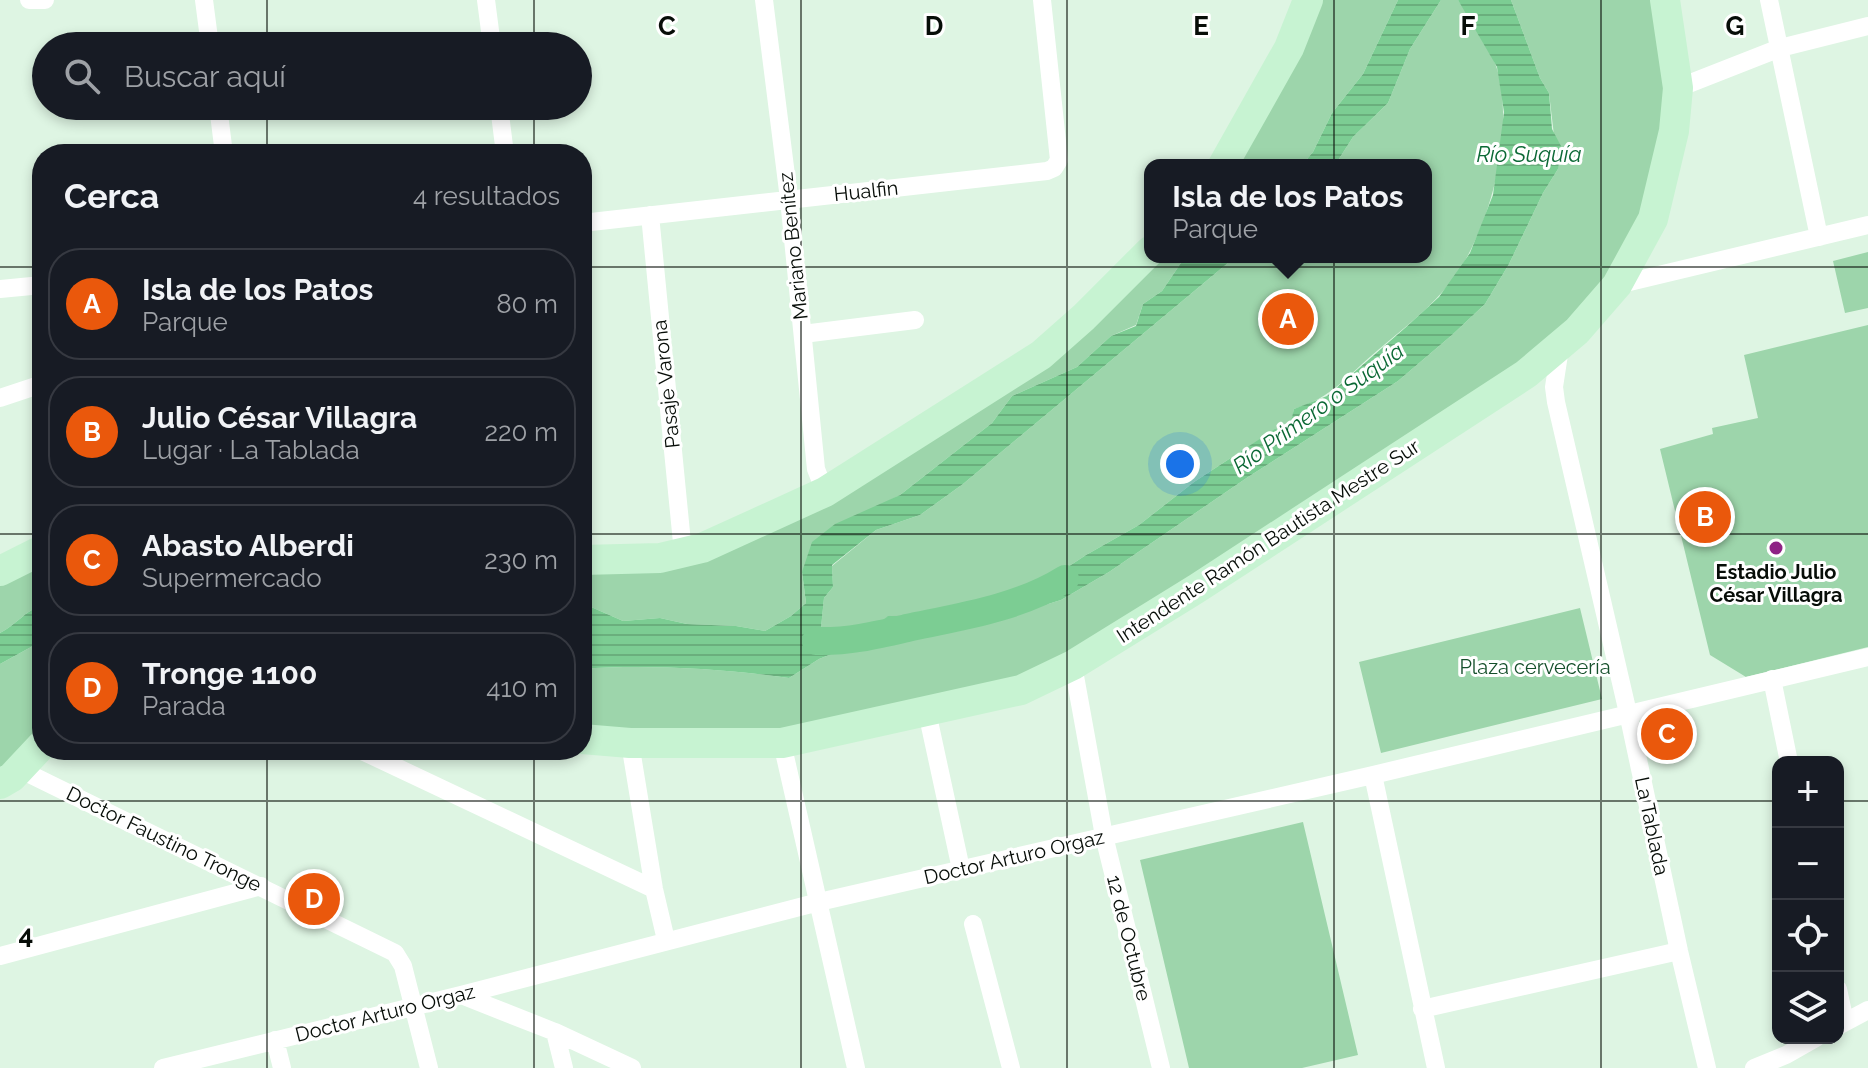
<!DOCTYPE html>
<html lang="es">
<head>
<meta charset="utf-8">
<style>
  :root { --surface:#171b24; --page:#242831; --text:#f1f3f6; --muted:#9ea1a6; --line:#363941; --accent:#ea580c }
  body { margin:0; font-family:Raleway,sans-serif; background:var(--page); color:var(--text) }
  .controls { position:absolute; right:24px; bottom:24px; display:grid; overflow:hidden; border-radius:16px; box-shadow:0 4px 12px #0003 }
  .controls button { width:72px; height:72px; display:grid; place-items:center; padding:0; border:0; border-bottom:2px solid var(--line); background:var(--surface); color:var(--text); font:40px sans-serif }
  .you { position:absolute; left:1180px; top:464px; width:28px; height:28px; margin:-20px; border:6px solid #fff; border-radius:50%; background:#1a73e8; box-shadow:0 0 0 12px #1a73e833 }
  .badge { display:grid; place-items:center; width:52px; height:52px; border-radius:50%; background:var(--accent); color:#fff; font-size:26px; font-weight:700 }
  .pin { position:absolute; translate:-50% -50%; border:4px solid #fff; box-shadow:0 2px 8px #0006 }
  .popup { position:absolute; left:1144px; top:159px; width:288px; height:104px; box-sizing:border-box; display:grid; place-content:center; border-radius:16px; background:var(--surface); filter:drop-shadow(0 2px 6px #0005); font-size:26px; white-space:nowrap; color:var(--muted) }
  .popup b { font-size:30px; color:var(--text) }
  .popup::after { content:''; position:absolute; left:50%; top:100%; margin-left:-16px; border:16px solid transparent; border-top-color:var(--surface) }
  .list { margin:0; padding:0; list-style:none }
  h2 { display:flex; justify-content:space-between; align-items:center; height:104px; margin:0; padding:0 32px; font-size:34px }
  h2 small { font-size:26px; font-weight:400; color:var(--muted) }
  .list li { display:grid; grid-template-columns:52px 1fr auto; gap:24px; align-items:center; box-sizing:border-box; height:112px; margin:0 16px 16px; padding:0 16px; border:2px solid var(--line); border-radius:32px }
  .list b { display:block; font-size:30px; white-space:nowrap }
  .list p { margin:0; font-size:26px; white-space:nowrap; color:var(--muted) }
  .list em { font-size:26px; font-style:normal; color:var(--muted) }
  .icon { flex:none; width:44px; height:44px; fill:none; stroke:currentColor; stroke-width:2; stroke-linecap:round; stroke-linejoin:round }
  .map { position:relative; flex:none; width:1868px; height:1068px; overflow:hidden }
  .search { position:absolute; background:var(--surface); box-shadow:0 4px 12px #0003; left:32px; top:32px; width:560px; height:88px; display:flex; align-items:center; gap:20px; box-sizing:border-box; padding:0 28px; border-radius:44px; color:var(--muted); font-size:30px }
  .panel { position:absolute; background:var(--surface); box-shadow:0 4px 12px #0003; left:32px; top:144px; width:560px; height:616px; border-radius:32px }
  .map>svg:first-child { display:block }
  .green { fill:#9dd5ab }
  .water { fill:url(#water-rules) }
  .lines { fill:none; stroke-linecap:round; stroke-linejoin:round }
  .river { stroke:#7ccd93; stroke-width:28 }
  .street { stroke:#fff; stroke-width:18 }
  .primary { stroke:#c7f3d2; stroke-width:30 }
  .grid { fill:none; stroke:#070d08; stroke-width:2; stroke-opacity:0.55 }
  .poi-dot { fill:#8e2285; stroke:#fff; stroke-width:3 }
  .labels { text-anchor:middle; stroke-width:6; stroke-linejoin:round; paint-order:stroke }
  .street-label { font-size:20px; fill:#070d08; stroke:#fff }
  .poi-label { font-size:20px; font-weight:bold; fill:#070d08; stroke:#fff }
  .park-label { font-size:20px; fill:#15502b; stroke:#fff }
  .water-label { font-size:22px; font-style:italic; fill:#0b6935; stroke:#fff }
  .grid-label { font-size:26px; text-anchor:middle; font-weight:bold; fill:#070d08; stroke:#fff; stroke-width:6; stroke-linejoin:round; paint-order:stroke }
</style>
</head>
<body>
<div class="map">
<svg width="1868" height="1068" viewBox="0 0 1868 1068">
  <defs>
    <pattern id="water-rules" width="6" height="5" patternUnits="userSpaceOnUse" patternTransform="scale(2)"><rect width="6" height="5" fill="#7ccd93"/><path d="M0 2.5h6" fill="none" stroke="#6aaf7d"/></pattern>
  </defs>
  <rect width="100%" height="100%" fill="#def5e3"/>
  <path class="green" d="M1308 0H1398L1363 74 1332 113 1313 152 1302 165H1223Z
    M1441 0H1458C1471 18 1491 48 1497 69 1515 131 1491 228 1453 279 1432 307 1404 328 1378 350 1348 375 1332 398 1294 409L1289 434 1246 448 1194 482 1139 525 1086 555 1048 580 1032 594 1008 607 983 614 889 616 858 640 839 637 821 628 824 598 833 587 832 566 876 530 920 515 963 484 1235 257H1426V165H1335L1353 137 1388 103 1410 49Z
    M1511 0H1665L1661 196 1577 331 1073 665 801 740 582 739V669C646 664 726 669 789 678L819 659 834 653 876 647 914 636 959 631 1061 600 1109 572 1248 477 1398 381 1452 335 1485 304 1509 264 1543 193 1558 169 1549 93 1540 78Z
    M1868 252V308L1845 313 1833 261Z
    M1150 257H1185L1162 291 1143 304 1136 325 1111 336 1077 367 1012 396 992 423 900 495 879 506 802 572 806 603 791 616 765 631 736 626 687 624 660 618 623 621 582 603V560L702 548 1041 355Z
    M1868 325V647L1746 677 1710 655 1660 449 1713 434 1712 428 1758 418 1744 355Z
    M42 550V605C25 611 17 624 0 633V571Z
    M1580 608 1602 699 1381 753 1359 662Z
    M42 641V745L0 784V664Z
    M1303 822 1358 1055 1302 1068H1189L1140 860Z"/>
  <path class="water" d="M1398 0H1441L1410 49 1388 103 1353 137 1335 165H1302L1313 152 1332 113 1363 74Z
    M1458 0H1511L1540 78 1549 93 1552 129 1561 146 1558 169 1543 193 1509 264 1485 304 1452 335 1398 381 1248 477 1109 572 1061 600 959 631 914 636 876 647 834 653 819 659 789 678C726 669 645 664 582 669V645L590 642 588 635 582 634V603L623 621 660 618 687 624 736 626 765 631 791 616 806 603 802 572 812 542 835 524 900 495 992 423 1012 396 1077 367 1111 336 1136 326 1143 304 1162 291 1185 257H1235L963 484 920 515 876 530 832 565 833 587 824 598 821 628 839 637 858 640 888 616 983 614 1008 607 1032 594 1048 580 1086 555 1139 525 1194 482 1275 429 1288 433 1294 409 1327 396 1405 328 1439 297 1470 253 1493 195 1504 112 1497 67Z
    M42 605V641L0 664V633C17 624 25 611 42 605Z"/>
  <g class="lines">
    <path class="river" d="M816 641C848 642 877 635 907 628 959 617 1019 608 1065 579"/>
    <path class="street" d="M29 0H45
      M204 0 210 46
      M486 0 492 46
      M764 0 789 199 816 469 825 492
      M1769 0 1819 237
      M1678 88 1780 48 1868 26
      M218 106 224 154
      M499 106 505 154
      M650 215 683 553
      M582 223 1047 171 1054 168 1059 160 1042 0
      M1617 285 1868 225
      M0 289 42 285
      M803 334 915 320
      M1560 348 1554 387 1556 402 1628 713 1679 951 1707 1068
      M0 398 42 384
      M1073 665 1104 836 1161 1068
      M1772 679 1789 762
      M927 712 961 869
      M630 743 654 889 666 940
      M782 743 856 1068
      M360 750 654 889
      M19 769 395 953 403 966 429 1068
      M1373 775 1436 1068
      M973 924 1011 1068
      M0 956 261 886
      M1838 989 1845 1022
      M461 995 555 1032 632 1068
      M1422 1009 1679 951
      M1838 1026 1868 1010
      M555 1032 564 1068
      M275 1040 282 1068
      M163 1068 461 995 819 902 1373 775 1868 657
      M1754 1068 1786 1055 1816 1038"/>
    <path class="primary" d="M1223 165 1289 48 1308 0
      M582 560 660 558 702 548 825 492 1041 355 1084 317 1150 251
      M0 571 42 550
      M582 739 630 743H782L1021 690 1073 665 1196 589 1526 374 1577 331 1617 285 1653 219 1674 131 1678 88 1665 0
      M0 784 12 777 42 745"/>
  </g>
  <path class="grid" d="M267 0V46M534 0V46M801 0V1068M1067 0V1068M1334 0V1068M1601 0V1068M267 106V154M534 106V154M0 267H42M582 267H1868M0 534H42M582 534H1868M267 750V1068M534 750V1068M0 801H1778M1838 801H1868"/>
  <circle class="poi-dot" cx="1776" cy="548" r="8"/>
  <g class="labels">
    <g class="street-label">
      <text transform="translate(866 191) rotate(-6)" y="7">Hualfin</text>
      <text transform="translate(793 246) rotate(-96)" y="7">Mariano Benítez</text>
      <text transform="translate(666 384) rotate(-96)" y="7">Pasaje Varona</text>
      <text transform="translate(1268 541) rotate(-33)" y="7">Intendente Ramón Bautista Mestre Sur</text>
      <text transform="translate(1652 826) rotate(78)" y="7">La Tablada</text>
      <text transform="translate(164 839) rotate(26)" y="7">Doctor Faustino Tronge</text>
      <text transform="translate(1014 857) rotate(-13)" y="7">Doctor Arturo Orgaz</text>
      <text transform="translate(1129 938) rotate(76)" y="7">12 de Octubre</text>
      <text transform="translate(385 1013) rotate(-14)" y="7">Doctor Arturo Orgaz</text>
    </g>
    <g class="poi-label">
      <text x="1776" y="579">Estadio Julio<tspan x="1776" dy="23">César Villagra</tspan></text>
    </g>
    <g class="park-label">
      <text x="1535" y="674">Plaza cervecería</text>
    </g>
    <g class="water-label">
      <text x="1529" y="162">Río Suquía</text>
      <text transform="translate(1318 408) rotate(-36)" y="8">Río Primero o Suquía</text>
    </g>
  </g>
  <g class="grid-label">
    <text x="667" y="35">C</text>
    <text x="934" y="35">D</text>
    <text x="1201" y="35">E</text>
    <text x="1468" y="35">F</text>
    <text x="1735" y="35">G</text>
    <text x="26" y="944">4</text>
  </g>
</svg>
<div class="controls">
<button>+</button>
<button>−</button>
<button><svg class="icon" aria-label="locate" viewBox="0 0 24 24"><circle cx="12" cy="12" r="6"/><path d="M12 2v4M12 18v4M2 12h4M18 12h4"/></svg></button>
<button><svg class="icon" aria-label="layers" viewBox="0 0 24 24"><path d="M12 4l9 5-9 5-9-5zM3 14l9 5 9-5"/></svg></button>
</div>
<div class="you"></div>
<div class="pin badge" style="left:1288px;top:319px">A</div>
<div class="popup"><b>Isla de los Patos</b>Parque</div>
<div class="pin badge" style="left:1705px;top:517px">B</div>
<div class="pin badge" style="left:1667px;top:734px">C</div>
<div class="pin badge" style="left:314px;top:899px">D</div>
<div class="search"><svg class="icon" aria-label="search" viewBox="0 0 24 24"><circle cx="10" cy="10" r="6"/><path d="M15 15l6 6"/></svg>Buscar aquí</div>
<section class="panel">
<h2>Cerca<small>4 resultados</small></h2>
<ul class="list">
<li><span class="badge">A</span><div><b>Isla de los Patos</b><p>Parque</p></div><em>80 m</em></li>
<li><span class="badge">B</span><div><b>Julio César Villagra</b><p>Lugar · La Tablada</p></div><em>220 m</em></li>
<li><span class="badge">C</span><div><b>Abasto Alberdi</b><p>Supermercado</p></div><em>230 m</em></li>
<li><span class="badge">D</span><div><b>Tronge 1100</b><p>Parada</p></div><em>410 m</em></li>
</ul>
</section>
</div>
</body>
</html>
